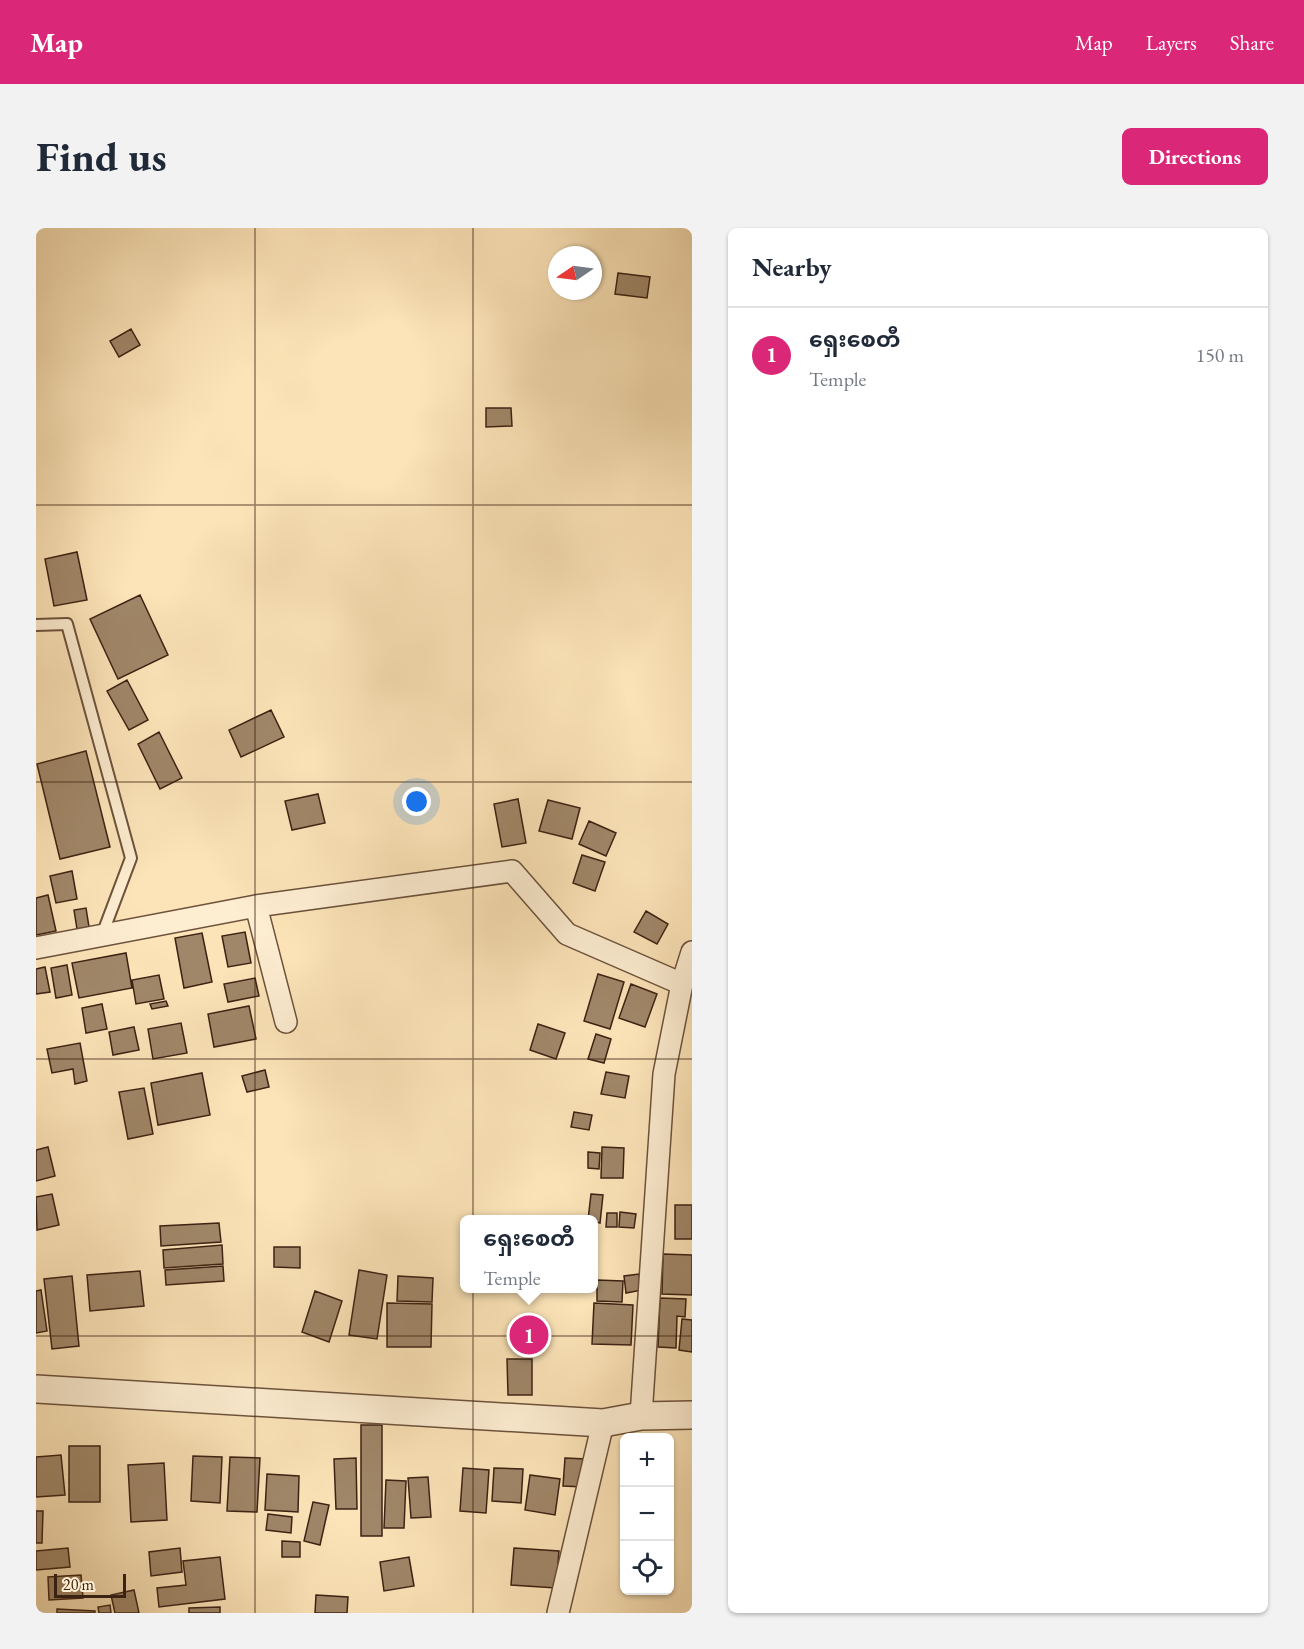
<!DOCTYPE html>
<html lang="en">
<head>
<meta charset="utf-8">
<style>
  :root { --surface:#fff; --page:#f2f2f3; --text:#1f2937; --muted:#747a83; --line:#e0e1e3; --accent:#db2777 }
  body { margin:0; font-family:"EB Garamond","Noto Sans Myanmar",serif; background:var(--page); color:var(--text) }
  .controls { position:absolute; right:18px; bottom:18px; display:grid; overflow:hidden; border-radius:9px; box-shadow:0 2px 4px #0004 }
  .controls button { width:54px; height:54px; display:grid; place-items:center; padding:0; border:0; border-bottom:2px solid var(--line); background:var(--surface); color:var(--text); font:30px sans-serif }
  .compass { position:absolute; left:512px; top:18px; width:54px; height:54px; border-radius:50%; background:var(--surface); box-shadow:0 2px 4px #0004; rotate:257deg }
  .scale { position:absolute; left:18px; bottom:15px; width:72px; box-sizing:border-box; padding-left:6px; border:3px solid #3c2213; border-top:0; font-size:16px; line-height:21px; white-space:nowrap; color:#3c2213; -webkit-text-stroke:4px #fdedd1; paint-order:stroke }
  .you { position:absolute; left:381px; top:574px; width:21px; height:21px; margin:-15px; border:4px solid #fff; border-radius:50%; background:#1a73e8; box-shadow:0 0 0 9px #1a73e833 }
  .badge { display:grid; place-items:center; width:39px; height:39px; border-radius:50%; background:var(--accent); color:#fff; font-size:20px; font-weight:700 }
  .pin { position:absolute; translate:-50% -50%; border:3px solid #fff; box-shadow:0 2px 6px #0006 }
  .popup { position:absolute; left:424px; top:987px; width:138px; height:78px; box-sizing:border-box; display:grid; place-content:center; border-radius:9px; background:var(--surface); filter:drop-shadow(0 2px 4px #0005); font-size:20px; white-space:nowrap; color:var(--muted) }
  .popup b { font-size:22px; color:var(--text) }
  .popup::after { content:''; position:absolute; left:50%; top:100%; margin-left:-12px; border:12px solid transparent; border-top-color:var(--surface) }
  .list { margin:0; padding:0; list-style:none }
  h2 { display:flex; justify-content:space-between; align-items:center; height:78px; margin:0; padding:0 24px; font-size:26px }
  h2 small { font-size:20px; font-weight:400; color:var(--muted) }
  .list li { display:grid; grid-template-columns:39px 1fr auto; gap:18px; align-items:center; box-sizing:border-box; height:96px; padding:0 24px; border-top:2px solid var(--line) }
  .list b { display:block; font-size:22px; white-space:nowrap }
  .list p { margin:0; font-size:20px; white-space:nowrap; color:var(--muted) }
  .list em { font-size:20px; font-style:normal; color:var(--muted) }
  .icon { flex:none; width:33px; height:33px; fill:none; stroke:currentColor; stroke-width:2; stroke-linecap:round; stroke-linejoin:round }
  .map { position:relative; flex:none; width:656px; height:1385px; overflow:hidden; border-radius:9px }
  header { display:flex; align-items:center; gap:36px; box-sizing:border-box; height:84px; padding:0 30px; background:var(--accent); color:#fff }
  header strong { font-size:28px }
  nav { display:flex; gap:33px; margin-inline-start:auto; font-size:21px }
  .intro { display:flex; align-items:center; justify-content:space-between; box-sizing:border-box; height:144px; padding:0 36px }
  h1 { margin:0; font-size:42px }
  .button { padding:15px 27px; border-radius:9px; background:var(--accent); color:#fff; font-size:21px; font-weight:700 }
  main { display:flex; gap:36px; padding:0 36px }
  aside { flex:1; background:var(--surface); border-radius:9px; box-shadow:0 2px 4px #0004 }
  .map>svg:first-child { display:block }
  .building { fill:#a08769; stroke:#3c2213; stroke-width:1.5 }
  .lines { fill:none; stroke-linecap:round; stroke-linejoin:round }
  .service-casing { stroke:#6c523c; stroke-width:14 }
  .minor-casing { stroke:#6c523c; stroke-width:24 }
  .tertiary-casing { stroke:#6c523c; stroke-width:30 }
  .service { stroke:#fdedd1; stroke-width:10 }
  .minor { stroke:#fdedd1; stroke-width:21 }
  .tertiary { stroke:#fdedd1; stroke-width:27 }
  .grid { fill:none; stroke:#3c2213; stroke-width:1.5; stroke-opacity:0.55 }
</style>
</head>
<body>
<header>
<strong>Map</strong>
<nav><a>Map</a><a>Layers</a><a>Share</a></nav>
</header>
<div class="intro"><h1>Find us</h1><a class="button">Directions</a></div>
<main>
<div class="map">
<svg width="656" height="1385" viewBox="0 0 656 1385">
  <rect width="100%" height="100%" fill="#fce4b8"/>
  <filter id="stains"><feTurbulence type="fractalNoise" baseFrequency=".00333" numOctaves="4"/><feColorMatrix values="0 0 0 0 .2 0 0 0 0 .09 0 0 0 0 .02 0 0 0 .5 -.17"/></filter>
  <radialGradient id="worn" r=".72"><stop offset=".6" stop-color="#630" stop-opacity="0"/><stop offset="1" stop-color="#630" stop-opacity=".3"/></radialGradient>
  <path class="building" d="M582 45 614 49 611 70 579 66Z
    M95 101 104 117 83 129 74 113Z
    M450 180H475L476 198 450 199Z
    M41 324 51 372 18 378 9 331Z
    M104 367 132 427 82 451 54 391Z
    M91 452 112 492 93 502 71 463Z
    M235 482 248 509 205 529 193 502Z
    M123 504 146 550 124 561 102 516Z
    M50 523 74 619 24 631 1 536Z
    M282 566 289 595 256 602 249 573Z
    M482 571 490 615 466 619 458 576Z
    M512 572 544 580 536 611 503 603Z
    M553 593 580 605 570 628 543 616Z
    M546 627 569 634 559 663 537 655Z
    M36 643 41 671 20 675 14 648Z
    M12 667 20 703 0 707V670Z
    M50 680 53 699 41 701 38 682Z
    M610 683 632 696 621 716 598 704Z
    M209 704 215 735 192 739 186 708Z
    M166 705 176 754 148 760 139 710Z
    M90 725 96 760 43 770 36 735Z
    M31 737 36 767 20 770 15 740Z
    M9 739 14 764 0 766V741Z
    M562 746 588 754 574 801 548 793Z
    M123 747 128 771 100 776 96 752Z
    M219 750 223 768 192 774 188 756Z
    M595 756 621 766 609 799 583 790Z
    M130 773 132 778 116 781 114 776Z
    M66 776 71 801 50 805 46 780Z
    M213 778 220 811 178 819 172 786Z
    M145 795 151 825 117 831 112 801Z
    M502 796 529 805 520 831 494 822Z
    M98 799 103 822 77 827 73 804Z
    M560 806 575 811 568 835 552 831Z
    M44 815 51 853 39 856 37 841 16 845 11 821Z
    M229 842 233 859 211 864 206 848Z
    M570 844 593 848 589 870 565 866Z
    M166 845 174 887 122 897 115 855Z
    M108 860 117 906 92 911 83 864Z
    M538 884 556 887 553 902 535 899Z
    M12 919 19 948 0 953V922Z
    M566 919 588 920 587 950H565Z
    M552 924 564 925 563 941 552 940Z
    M16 966 23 997 1 1002 0 969Z
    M555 966 567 967 564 995 552 992Z
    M639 977H656V1011H639Z
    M584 984 600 986 598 1000 583 999Z
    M571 985H581V999H570Z
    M183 995 185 1014 125 1018 124 998Z
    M186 1017 187 1036 128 1040 127 1022Z
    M238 1019H264V1040L238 1039Z
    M627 1026 656 1027V1067L626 1066Z
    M187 1038 188 1053 130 1057 129 1042Z
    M323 1042 351 1047 341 1111 313 1107Z
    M104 1043 108 1078 54 1083 51 1047Z
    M603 1046 606 1062 590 1065 588 1048Z
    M36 1048 43 1118 16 1121 8 1051Z
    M362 1048 397 1050 396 1074 361 1073Z
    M561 1052 587 1053 586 1074 561 1073Z
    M5 1062 11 1103 0 1105V1063Z
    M279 1063 306 1073 293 1114 266 1104Z
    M624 1070 650 1071 649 1089 641 1088 640 1120 622 1119Z
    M351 1075 396 1076 395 1119H351Z
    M558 1075 597 1077 595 1117 556 1116Z
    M646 1091 656 1092V1124L643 1122Z
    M471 1131H496V1167H472Z
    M325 1197H346V1308H325Z
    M33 1218H64V1274H33Z
    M25 1227 29 1267 0 1269V1229Z
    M157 1228 186 1229 184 1275 155 1273Z
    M194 1229 224 1230 221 1284 191 1283Z
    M320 1230 321 1281H300L298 1231Z
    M529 1230 550 1231 548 1259 527 1258Z
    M128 1235 131 1292 95 1294 92 1237Z
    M427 1240 453 1242 450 1285 424 1283Z
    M458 1240 487 1241 485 1275 456 1273Z
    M231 1246 263 1248 262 1284 229 1282Z
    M494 1247 524 1251 519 1287 489 1282Z
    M392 1249 395 1289 375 1290 372 1250Z
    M350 1252 370 1253 368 1300H348Z
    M277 1274 293 1277 284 1317 268 1313Z
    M0 1283H7L6 1315H0Z
    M232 1286 256 1289 255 1305 230 1302Z
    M246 1313 264 1314V1329H246Z
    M32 1320 34 1339 0 1342V1323Z
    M144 1320 146 1344 115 1348 113 1324Z
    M478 1320 523 1323 520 1360 475 1357Z
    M184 1329 189 1371 123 1379 121 1360 150 1357 147 1333Z
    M373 1329 378 1358 348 1363 344 1334Z
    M45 1347 47 1370 13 1372 12 1349Z
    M98 1362 103 1385H79L75 1367Z
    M280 1367 312 1369 311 1385H279Z
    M74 1377 75 1385H63L62 1379Z
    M184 1379V1385H153V1380Z
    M21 1381 59 1383V1385H21Z"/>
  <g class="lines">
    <g class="service-casing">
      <path id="service" d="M0 397 31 396 95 630 66 707"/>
    </g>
    <g class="minor-casing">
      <path id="minor" d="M220 678 250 794
        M0 720 220 678 476 643 531 706 646 756
        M605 1188 628 846 646 756 656 724
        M522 1385 567 1195"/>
    </g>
    <g class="tertiary-casing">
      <path id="tertiary" d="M0 1161 567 1195 605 1188 656 1187"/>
    </g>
    <use href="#service" class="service"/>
    <use href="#minor" class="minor"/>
    <use href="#tertiary" class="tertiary"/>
  </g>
  <path class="grid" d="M219 0V1385M437 0V1385M0 277H656M0 554H656M0 831H656M0 1108H656"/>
  <rect width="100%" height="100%" filter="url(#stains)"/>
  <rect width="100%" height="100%" fill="url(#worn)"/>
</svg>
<div class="controls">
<button>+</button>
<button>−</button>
<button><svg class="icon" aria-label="locate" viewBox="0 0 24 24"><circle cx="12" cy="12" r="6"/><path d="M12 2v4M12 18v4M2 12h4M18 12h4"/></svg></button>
</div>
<svg class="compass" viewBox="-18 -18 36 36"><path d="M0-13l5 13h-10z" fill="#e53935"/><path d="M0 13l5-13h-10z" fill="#747a83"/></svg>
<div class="scale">20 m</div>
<div class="you"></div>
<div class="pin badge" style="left:493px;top:1107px">1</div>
<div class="popup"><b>ရှေးစေတီ</b>Temple</div>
</div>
<aside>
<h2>Nearby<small></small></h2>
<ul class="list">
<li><span class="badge">1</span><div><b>ရှေးစေတီ</b><p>Temple</p></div><em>150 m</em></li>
</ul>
</aside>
</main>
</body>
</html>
